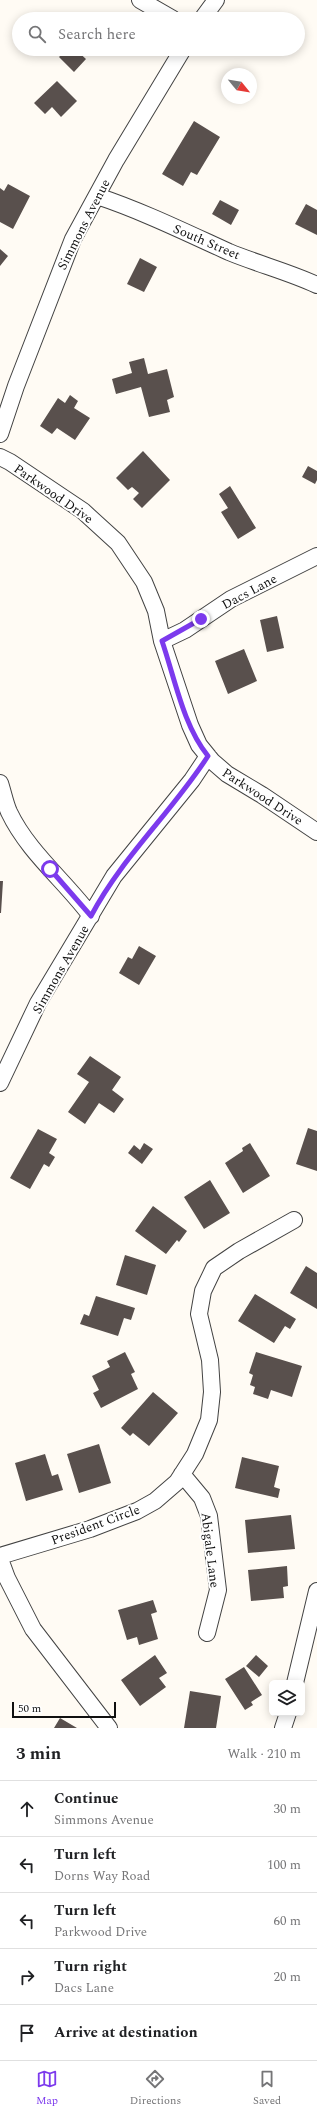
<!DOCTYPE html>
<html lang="en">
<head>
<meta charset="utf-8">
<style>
  :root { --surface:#fff; --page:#f2f2f2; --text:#202124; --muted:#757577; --line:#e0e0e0; --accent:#7c3aed }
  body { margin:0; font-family:Spectral,serif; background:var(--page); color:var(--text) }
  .controls { position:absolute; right:12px; bottom:12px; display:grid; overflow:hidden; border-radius:6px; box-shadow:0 2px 10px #0003 }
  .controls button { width:36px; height:36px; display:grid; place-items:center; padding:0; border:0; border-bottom:1px solid var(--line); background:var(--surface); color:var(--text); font:20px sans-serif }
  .compass { position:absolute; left:221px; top:68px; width:36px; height:36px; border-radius:50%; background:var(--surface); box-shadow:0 2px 10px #0003; rotate:120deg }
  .scale { position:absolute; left:12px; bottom:10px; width:104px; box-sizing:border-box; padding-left:4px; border:2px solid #101010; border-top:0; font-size:11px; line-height:14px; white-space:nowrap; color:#101010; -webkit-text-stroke:3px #fff; paint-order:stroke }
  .stop { position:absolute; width:12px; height:12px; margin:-9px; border:3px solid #7c3aed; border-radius:50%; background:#fff }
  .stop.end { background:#7c3aed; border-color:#fff; box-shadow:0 1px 4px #0008 }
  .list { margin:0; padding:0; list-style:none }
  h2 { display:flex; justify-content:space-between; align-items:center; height:52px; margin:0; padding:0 16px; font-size:17px }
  h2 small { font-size:13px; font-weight:400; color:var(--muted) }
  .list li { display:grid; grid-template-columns:26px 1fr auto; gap:12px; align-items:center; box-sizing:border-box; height:56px; padding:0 16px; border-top:1px solid var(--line) }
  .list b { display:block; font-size:15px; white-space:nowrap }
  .list p { margin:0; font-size:13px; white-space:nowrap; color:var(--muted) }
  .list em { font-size:13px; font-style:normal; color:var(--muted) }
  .icon { flex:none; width:22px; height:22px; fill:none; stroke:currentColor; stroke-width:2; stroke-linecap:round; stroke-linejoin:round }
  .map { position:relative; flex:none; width:317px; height:1728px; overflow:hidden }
  .search { position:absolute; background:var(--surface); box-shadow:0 2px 10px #0003; left:12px; right:12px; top:12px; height:44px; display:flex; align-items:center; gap:10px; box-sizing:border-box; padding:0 14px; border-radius:22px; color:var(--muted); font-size:15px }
  .sheet { height:332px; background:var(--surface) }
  nav { display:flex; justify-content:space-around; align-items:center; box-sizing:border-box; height:56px; border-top:1px solid var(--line); background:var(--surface); font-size:11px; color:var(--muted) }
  nav a { display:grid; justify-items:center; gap:2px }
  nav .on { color:var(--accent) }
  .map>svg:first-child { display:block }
  .building { fill:#59504d }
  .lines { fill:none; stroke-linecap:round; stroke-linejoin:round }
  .street-casing { stroke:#434343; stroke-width:18 }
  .street { stroke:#fff; stroke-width:16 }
  .route { stroke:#7c3aed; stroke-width:5 }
  .labels { text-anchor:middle; stroke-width:4; stroke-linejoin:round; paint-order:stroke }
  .street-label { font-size:13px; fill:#101010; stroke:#fff }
</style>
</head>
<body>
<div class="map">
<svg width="317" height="1728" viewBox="0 0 317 1728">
  <rect width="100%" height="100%" fill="#fffbf4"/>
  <path class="building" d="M265 12 277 19H261Z
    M67 49H75L86 59 74 72 59 57Z
    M57 81 77 101 61 117 52 107 45 114 34 103Z
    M194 121 220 137 197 175 191 172 183 186 162 174Z
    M8 184 30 196 13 229 0 222V188L4 191Z
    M220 200 239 210 231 225 212 214Z
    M306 204 317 210V235L295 224Z
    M0 249 8 256 0 266Z
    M140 258 157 267 144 292 127 284Z
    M144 358 148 374 167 369 174 397 167 400 170 412 149 417 141 387 116 394 112 379 132 373 129 362Z
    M70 395 78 401 74 408 90 418 75 440 57 428 52 434 40 426 58 398 65 403Z
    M143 451 170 480 142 508 133 499 139 493 132 487 128 490 116 478Z
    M308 466 317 471V480L315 484 302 477Z
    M230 486 256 528 238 539 221 512 228 508 219 494Z
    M277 616 284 648 267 652 260 620Z
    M244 649 257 681 228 694 215 661Z
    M0 881H3L1 913H0Z
    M139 946 156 956 139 985 119 973 128 957 132 959Z
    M90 1056 121 1077 112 1090 124 1099 114 1113 99 1103 85 1124 68 1112 89 1082 77 1074Z
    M308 1128 317 1131V1171L296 1164Z
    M38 1129 57 1139 49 1153 55 1157 49 1167 44 1164 30 1189 10 1178Z
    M144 1143 153 1149 142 1164 128 1153 134 1145 140 1150Z
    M250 1143 270 1176 243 1193 225 1163 243 1151 242 1148Z
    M210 1180 230 1213 204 1229 184 1197Z
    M153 1206 187 1231 179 1242 177 1240 166 1254 135 1231Z
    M125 1255 156 1265 147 1295 116 1285Z
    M306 1266 317 1273V1309L290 1293Z
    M255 1294 296 1319 290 1329 285 1326 274 1343 238 1321Z
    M96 1296 135 1308 131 1320 124 1318 118 1336 80 1324 84 1314 89 1316Z
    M125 1352 135 1372 131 1374 138 1389 101 1408 93 1393 99 1390 92 1376 110 1367 107 1361Z
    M256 1352 302 1366 292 1397 271 1390 268 1399 253 1394 255 1387 250 1385 253 1375 249 1373Z
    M153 1392 178 1413 149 1446 133 1433 130 1436 121 1428Z
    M99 1444 111 1483 79 1493 67 1454Z
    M45 1454 52 1476 58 1474 63 1490 26 1501 15 1463Z
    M242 1457 279 1466 274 1487 280 1489 278 1498 235 1488Z
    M291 1515 295 1549 248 1553 245 1520Z
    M287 1566 288 1586 283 1587 284 1598 251 1601 248 1570Z
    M153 1600 157 1612 151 1614 158 1639 139 1645 137 1637 127 1640 118 1610Z
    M155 1655 167 1673 159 1678 166 1687 140 1706 121 1680Z
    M256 1655 268 1666 259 1677 246 1666Z
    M244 1667 262 1695 251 1702 253 1705 245 1710 225 1679Z
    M190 1691 221 1696 216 1728H184Z
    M60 1718 77 1728H54Z"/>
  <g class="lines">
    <g class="street-casing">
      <path id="street" d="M140 0 173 19
        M202 19 216 0
        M97 196C142 211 185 232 229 252 258 264 289 272 317 285
        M0 434 16 386 73 239 116 160 183 49
        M0 457 10 462 83 511 118 543 144 582 156 611 162 641 190 725 199 745 212 761 227 774 262 795 317 832
        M162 641 185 630 231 599 317 556
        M0 783C3 792 5 803 9 812 28 852 65 881 91 916
        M0 1083 38 1003 114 876 192 780 208 756
        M182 1474 202 1498 209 1516 218 1590 207 1633
        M0 1556 90 1529 137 1511 155 1501 177 1482 195 1454 209 1420 212 1392 210 1360 199 1314 203 1291 214 1268 239 1251 294 1220
        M0 1559 7 1578 33 1629 109 1728
        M295 1683 317 1591
        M283 1728 288 1713"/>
    </g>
    <use href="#street" class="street"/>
  </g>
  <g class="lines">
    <path class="route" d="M50 869 91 916C122 857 172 812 208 756 183 725 175 679 162 641L201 619"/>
  </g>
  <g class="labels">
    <g class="street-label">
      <text transform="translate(83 224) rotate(-63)" y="5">Simmons Avenue</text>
      <text transform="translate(207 241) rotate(23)" y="5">South Street</text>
      <text transform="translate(54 493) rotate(35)" y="5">Parkwood Drive</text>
      <text transform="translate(249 591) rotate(-28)" y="5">Dacs Lane</text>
      <text transform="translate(263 796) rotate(33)" y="5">Parkwood Drive</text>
      <text transform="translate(60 969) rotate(-60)" y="5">Simmons Avenue</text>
      <text transform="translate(95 1524) rotate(-20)" y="5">President Circle</text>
      <text transform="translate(211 1550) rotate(83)" y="5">Abigale Lane</text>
    </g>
  </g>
</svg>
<div class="controls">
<button><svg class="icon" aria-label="layers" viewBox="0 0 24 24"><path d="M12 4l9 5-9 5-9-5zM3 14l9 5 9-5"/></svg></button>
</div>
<svg class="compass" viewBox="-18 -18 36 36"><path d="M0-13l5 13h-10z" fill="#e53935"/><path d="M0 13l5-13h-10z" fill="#757577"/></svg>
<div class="scale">50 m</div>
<div class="stop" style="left:50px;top:869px"></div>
<div class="stop end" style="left:201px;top:619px"></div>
<div class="search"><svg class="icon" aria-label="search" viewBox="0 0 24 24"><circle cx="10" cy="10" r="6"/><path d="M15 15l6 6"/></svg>Search here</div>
</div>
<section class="sheet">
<h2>3 min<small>Walk · 210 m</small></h2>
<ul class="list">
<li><svg class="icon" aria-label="ahead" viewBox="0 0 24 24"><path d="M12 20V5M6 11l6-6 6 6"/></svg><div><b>Continue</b><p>Simmons Avenue</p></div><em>30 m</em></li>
<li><svg class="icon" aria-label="left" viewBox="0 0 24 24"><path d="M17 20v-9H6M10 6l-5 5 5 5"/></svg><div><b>Turn left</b><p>Dorns Way Road</p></div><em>100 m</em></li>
<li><svg class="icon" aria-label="left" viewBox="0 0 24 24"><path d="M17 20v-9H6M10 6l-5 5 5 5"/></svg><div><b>Turn left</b><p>Parkwood Drive</p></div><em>60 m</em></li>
<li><svg class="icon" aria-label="right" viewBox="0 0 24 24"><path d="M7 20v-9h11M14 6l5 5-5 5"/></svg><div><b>Turn right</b><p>Dacs Lane</p></div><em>20 m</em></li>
<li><svg class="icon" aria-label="arrive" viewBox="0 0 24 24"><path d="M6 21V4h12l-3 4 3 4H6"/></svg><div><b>Arrive at destination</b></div></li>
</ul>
</section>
<nav>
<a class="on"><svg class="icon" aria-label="map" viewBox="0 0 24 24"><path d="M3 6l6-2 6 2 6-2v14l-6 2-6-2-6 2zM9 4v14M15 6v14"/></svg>Map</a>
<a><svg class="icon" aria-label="directions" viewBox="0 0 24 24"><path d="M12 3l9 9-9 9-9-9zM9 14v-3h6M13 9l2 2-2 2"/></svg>Directions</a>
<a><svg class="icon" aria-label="saved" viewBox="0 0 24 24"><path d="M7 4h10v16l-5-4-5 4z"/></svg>Saved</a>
</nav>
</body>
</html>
